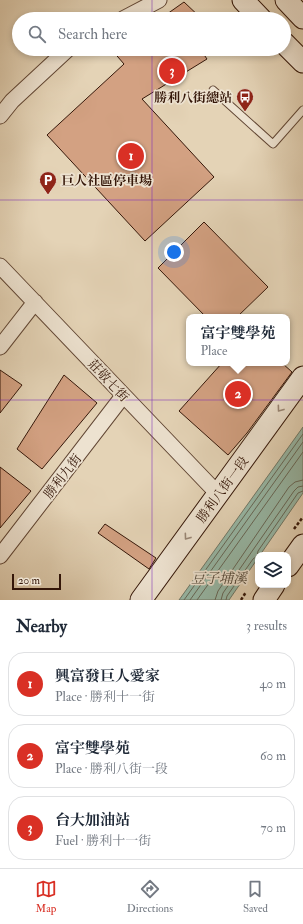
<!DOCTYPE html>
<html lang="en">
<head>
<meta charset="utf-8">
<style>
  :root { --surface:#fff; --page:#f6f6f7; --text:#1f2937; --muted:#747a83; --line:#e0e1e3; --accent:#d93025 }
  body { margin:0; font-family:"IM FELL Double Pica","Noto Serif TC",serif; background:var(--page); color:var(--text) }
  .controls { position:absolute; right:12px; bottom:12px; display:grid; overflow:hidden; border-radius:8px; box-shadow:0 2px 6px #0003 }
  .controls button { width:36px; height:36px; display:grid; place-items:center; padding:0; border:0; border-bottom:1px solid var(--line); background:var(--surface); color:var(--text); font:20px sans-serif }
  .scale { position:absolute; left:12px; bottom:10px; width:49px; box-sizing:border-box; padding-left:4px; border:2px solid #351709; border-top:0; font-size:11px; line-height:14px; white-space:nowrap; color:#351709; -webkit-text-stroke:3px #ede2d0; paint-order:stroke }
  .you { position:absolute; left:174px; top:252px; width:14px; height:14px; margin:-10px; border:3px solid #fff; border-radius:50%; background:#1a73e8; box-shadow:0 0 0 6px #1a73e833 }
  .badge { display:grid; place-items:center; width:26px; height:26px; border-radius:50%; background:var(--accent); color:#fff; font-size:13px; font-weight:700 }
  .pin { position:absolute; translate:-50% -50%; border:2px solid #fff; box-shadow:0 1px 4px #0006 }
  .popup { position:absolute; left:186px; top:314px; width:104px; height:52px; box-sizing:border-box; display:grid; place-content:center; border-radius:8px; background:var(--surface); filter:drop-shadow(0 1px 3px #0005); font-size:13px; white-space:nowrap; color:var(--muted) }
  .popup b { font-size:15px; color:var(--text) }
  .popup::after { content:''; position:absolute; left:50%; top:100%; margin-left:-8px; border:8px solid transparent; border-top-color:var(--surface) }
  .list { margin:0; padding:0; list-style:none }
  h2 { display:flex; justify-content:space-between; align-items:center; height:52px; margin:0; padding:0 16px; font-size:17px }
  h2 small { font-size:13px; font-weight:400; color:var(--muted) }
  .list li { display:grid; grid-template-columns:26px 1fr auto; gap:12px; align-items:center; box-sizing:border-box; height:64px; margin:0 8px 8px; padding:0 8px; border:1px solid var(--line); border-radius:16px }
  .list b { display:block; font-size:15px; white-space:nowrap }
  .list p { margin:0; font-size:13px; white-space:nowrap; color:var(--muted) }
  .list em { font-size:13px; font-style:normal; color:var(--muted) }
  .icon { flex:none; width:22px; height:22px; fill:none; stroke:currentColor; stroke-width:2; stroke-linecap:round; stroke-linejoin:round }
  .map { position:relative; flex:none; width:303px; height:600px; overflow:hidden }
  .search { position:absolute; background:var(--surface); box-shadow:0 2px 6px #0003; left:12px; right:12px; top:12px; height:44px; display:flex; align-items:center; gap:10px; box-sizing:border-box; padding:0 14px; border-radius:22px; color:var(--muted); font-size:15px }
  .sheet { height:268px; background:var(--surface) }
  nav { display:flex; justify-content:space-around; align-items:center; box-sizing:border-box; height:56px; border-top:1px solid var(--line); background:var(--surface); font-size:11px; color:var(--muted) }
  nav a { display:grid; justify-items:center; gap:2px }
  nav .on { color:var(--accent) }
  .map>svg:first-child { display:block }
  .water { fill:#97b9a8; stroke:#707868 }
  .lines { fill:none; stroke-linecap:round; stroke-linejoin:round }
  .shore { stroke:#666858; stroke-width:1 }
  .building { fill:#d3a182; stroke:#351709 }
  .lane-casing { stroke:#614634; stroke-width:9 }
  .street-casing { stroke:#614634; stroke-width:17 }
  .secondary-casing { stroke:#351709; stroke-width:23 }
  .path { stroke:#351709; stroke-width:2.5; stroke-dasharray:3 2; stroke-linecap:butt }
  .lane { stroke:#ede2d0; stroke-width:7 }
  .street { stroke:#ede2d0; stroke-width:15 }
  .secondary { stroke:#ede2d0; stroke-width:21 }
  .oneway { stroke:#9a8776 }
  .grid { fill:none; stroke:#7b2cbf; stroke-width:1; stroke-opacity:0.55 }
  .labels { text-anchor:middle; stroke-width:3.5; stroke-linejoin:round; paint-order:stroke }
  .poi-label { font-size:13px; font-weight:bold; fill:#351709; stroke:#ede2d0; text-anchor:end }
  .street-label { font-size:13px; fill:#351709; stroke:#ede2d0 }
  .water-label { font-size:14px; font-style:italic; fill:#524839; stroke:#ede2d0 }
</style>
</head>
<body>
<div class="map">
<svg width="303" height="600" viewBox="0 0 303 600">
  <rect width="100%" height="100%" fill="#e4d3b6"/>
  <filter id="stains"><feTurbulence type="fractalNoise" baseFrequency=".005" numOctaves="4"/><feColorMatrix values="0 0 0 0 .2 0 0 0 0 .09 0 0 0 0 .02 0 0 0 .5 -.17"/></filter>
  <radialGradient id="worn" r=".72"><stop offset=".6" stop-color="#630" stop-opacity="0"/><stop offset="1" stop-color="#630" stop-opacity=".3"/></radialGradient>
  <path class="water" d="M303 427V493L260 555H258V558L229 600H179Z"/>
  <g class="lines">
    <path class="shore" d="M184 600 303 434
      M190 600 303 442
      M197 600 303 452
      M215 600 218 591 289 487 295 482 303 480
      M221 600 223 593 294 491 298 487 303 486
      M226 600 227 596 253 559 257 556 258 551 298 493 303 491"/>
  </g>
  <path class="building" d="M184 2 202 19H160Z
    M111 49H200L207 59 142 99 214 177 145 241 47 135 124 64Z
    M204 222 268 287 237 317H206L158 268Z
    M222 363H282L292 372 247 433 228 455 179 411Z
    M0 370 22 385 0 413Z
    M64 375 97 403 42 469 17 449Z
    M0 467 31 491 0 528Z
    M105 524 156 558 149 569 98 533Z"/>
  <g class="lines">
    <g class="lane-casing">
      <path id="lane" d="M213 90 273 144 303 110"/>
    </g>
    <g class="street-casing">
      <path id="street" d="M123 19 159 0
        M0 116 12 101 68 49
        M0 266 218 494
        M0 347 35 302
        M0 556 123 396"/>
    </g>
    <g class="secondary-casing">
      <path id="secondary" d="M243 0 261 19
        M286 0 303 18
        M284 43 303 62
        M288 566 303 545
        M141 600 303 377
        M264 600 274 585"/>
    </g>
    <path class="path" d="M294 529 303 517
      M241 600 246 592"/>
    <use href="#lane" class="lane"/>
    <use href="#street" class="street"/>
    <use href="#secondary" class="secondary"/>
  </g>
  <defs><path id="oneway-chevron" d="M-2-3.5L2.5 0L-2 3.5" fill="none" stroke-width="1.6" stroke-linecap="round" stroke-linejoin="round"/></defs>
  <g class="oneway">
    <use href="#oneway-chevron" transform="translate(280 409) rotate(126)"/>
    <use href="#oneway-chevron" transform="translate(187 537) rotate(126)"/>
  </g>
  <path class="grid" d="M152 0V19M152 49V600M0 200H303M0 400H303"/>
  <defs>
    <g id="bus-pin" transform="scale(0.9)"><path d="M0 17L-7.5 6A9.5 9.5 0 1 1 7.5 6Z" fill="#8f2418" stroke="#ede2d0"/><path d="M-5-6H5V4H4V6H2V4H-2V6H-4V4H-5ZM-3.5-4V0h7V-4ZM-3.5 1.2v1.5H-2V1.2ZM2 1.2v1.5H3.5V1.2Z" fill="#fff"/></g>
    <g id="parking-pin" transform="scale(0.9)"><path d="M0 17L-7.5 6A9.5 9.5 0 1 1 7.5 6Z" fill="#8f2418" stroke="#ede2d0"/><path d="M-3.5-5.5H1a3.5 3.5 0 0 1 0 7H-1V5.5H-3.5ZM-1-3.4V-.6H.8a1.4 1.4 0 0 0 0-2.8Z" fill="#fff"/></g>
  </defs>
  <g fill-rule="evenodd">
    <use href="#bus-pin" x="245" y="97"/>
    <use href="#parking-pin" x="48" y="180"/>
  </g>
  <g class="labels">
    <g class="poi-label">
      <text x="232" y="102">勝利八街總站</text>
      <text x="61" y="185" text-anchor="start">巨人社區停車場</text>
    </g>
    <g class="street-label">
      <text transform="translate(109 380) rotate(47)" y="5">莊敬七街</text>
      <text transform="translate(62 476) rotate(-52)" y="5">勝利九街</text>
      <text transform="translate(222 489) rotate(-54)" y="5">勝利八街一段</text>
    </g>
    <g class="water-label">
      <text x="219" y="583">豆子埔溪</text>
    </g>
  </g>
  <rect width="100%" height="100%" filter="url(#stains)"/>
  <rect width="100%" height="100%" fill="url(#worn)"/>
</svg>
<div class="controls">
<button><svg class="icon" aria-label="layers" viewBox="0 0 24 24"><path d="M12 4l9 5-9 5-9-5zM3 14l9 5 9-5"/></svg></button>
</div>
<div class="scale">20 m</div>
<div class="you"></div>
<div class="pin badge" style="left:131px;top:156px">1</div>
<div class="pin badge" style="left:238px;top:394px">2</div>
<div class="popup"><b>富宇雙學苑</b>Place</div>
<div class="pin badge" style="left:172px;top:71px">3</div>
<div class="search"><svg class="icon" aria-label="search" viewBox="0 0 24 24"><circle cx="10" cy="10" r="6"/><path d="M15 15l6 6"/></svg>Search here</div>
</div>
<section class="sheet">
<h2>Nearby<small>3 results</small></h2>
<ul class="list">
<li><span class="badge">1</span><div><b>興富發巨人愛家</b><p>Place · 勝利十一街</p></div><em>40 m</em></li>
<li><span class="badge">2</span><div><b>富宇雙學苑</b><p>Place · 勝利八街一段</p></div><em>60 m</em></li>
<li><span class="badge">3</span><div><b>台大加油站</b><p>Fuel · 勝利十一街</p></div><em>70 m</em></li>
</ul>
</section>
<nav>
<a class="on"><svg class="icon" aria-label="map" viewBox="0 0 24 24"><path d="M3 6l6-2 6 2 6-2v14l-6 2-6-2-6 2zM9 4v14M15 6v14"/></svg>Map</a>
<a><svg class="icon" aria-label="directions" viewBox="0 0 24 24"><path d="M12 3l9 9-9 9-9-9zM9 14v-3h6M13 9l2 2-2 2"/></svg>Directions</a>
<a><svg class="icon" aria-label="saved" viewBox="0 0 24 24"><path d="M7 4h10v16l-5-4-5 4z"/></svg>Saved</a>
</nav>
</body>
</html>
